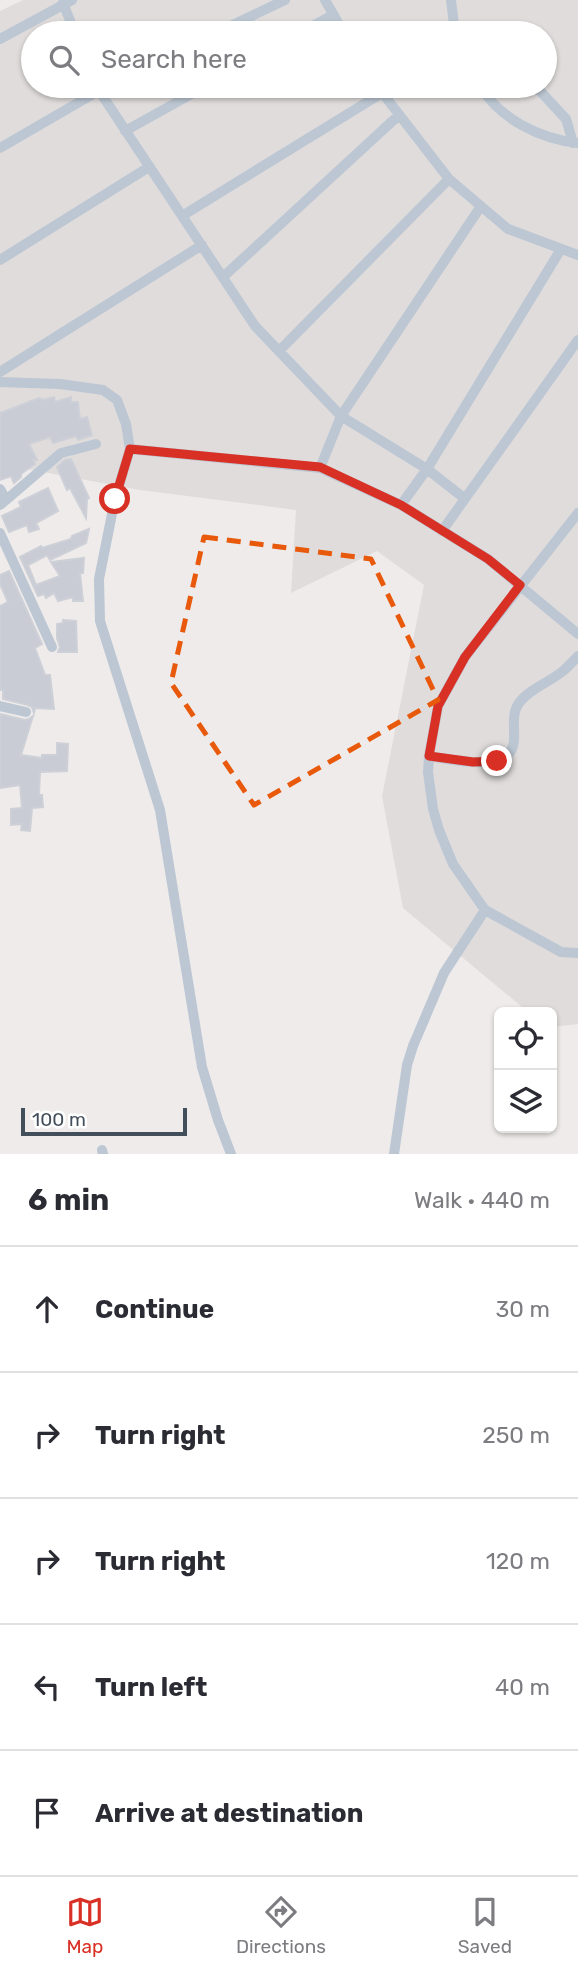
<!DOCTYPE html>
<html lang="en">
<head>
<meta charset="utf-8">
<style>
  :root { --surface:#fff; --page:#f2f2f3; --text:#2b2b33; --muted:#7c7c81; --line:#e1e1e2; --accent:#d93025 }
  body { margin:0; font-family:Rubik,sans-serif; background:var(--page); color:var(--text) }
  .controls { position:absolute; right:21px; bottom:21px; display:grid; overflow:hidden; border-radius:10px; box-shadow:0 2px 5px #0004 }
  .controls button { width:63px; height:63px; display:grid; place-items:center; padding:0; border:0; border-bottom:2px solid var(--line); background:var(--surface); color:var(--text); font:35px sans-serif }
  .scale { position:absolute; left:21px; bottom:18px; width:166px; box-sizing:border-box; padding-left:7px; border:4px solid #424e5a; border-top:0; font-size:19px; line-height:24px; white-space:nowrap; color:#424e5a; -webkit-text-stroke:5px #fff; paint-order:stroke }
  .stop { position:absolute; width:21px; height:21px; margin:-16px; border:5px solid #d93025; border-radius:50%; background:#fff }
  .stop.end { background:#d93025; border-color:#fff; box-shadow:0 2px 7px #0008 }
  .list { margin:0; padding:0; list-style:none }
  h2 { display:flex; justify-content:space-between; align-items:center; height:91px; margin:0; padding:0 28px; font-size:30px }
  h2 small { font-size:23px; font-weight:400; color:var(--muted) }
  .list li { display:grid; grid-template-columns:46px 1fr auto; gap:21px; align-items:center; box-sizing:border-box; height:126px; padding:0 28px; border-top:2px solid var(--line) }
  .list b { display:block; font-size:26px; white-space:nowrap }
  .list em { font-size:23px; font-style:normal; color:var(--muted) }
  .icon { flex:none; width:38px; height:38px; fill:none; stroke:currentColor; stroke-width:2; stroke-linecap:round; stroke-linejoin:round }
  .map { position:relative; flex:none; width:578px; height:1154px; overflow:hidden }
  .search { position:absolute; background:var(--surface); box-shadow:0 2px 5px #0004; left:21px; right:21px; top:21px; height:77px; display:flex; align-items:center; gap:18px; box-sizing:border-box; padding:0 24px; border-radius:38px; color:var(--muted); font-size:26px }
  .sheet { height:721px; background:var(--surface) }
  nav { display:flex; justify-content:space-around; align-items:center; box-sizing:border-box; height:98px; border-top:2px solid var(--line); background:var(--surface); font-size:19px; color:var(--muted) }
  nav a { display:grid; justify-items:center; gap:4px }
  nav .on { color:var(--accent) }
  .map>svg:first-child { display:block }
  .education { fill:#e0dcdc; fill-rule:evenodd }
  .building { fill:#c9ccd4; stroke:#ced0d8; stroke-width:2 }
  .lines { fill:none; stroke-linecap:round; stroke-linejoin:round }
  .minor { stroke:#bcc7d3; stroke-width:10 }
  .route { stroke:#d93025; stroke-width:9 }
  .marked { fill:none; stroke:#e8590c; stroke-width:5; stroke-dasharray:14 9; stroke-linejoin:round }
</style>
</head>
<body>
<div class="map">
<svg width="578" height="1154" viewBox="0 0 578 1154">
  <rect width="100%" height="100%" fill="#eeebea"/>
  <path class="education" d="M23 0H578V1024L552 1027V1012H528L403 908 382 796 424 585 377 551 291 593 296 510 140 490 0 464V11ZM33 33H545V86H33Z"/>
  <path class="building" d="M54 397 55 402 71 397V402H78L80 419 87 417 92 435 78 440 76 436 53 443 50 437 29 444 37 460H33L35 464 21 474V477L14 483 11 476 0 480V413L39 398 43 400Z
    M71 459 89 498 87 499 86 518 70 488 67 490 57 467 65 460Z
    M48 488 58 511 36 523 39 529 29 532 27 525 9 532 2 516 21 507 19 502Z
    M89 529 86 543 50 560 47 555 28 565 36 585 60 576 51 562 84 558 83 573H80L83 601H73V597L58 601 54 593 46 598 44 594 38 596 20 557 41 546 42 548 71 539 72 536Z
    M9 571 42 644 35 648 45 675H50L54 709 35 708 34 713 32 707 28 705 3 699V690H0V606L8 602 0 584V575Z
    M63 620 76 621 77 652H58L60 647 57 638V624L63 623Z
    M0 714 25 720 29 719 33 716 21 755 42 758V755H57V743L68 744 67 771 40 772 39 795H42L43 807 32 808 30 831 21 830 22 824 11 825V809L22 808 20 785 0 788Z"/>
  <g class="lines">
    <path class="minor" d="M325 0 344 33
      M451 0 455 33
      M63 3 75 33
      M216 33 285 0
      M300 33 333 15
      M0 39 72 0
      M96 86 255 326 341 416 427 469 464 498
      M377 86 449 179 508 229 578 255
      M480 86C500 119 540 139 578 143
      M532 86 540 91 566 119 573 143
      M125 131 206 86
      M0 148 107 86
      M182 216 382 93
      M0 260 149 167
      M223 277 399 115
      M279 351 449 179
      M0 372 202 245
      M0 382 60 384 103 390 117 400 126 424 130 449 115 499 99 579 100 621 160 810 202 1067 218 1120 231 1154
      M130 449 320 468 401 505 488 559 578 634
      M320 468 341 416 481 206
      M0 489 6 500 0 505
      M6 500 61 453 96 444
      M401 505 427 469 561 249
      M578 513 465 657 438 706 429 756 428 772 433 809 439 830 453 864 485 910 561 952 578 953
      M442 531 578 340
      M0 533 52 647
      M0 706 26 712
      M429 756C451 759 513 775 514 740 515 728 511 714 519 703 529 689 550 682 563 671 568 667 573 661 578 656
      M102 1150 103 1154
      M394 1154 407 1065 413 1046 444 973 485 910"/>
  </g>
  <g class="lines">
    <path class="route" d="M115 499 130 449 320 467 401 505 488 559 520 585 465 657 438 706 429 756 473 762 497 761"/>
  </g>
  <path class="marked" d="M204 537 371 559 438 700 254 805 171 683Z"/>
</svg>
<div class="controls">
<button><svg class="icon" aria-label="locate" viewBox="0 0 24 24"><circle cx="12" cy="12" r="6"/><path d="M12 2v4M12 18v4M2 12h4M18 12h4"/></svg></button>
<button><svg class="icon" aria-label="layers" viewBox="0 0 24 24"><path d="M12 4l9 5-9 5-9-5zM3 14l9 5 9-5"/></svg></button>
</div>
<div class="scale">100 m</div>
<div class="stop" style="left:115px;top:499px"></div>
<div class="stop end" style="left:497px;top:761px"></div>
<div class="search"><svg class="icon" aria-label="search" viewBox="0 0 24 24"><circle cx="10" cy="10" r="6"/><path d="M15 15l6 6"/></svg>Search here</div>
</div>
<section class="sheet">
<h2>6 min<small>Walk · 440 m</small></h2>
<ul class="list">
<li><svg class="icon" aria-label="ahead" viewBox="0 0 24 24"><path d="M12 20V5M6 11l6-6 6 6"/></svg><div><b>Continue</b></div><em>30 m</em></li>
<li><svg class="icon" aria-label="right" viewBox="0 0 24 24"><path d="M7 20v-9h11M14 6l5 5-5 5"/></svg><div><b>Turn right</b></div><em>250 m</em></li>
<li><svg class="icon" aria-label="right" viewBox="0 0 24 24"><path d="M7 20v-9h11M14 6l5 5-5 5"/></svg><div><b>Turn right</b></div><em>120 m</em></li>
<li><svg class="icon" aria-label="left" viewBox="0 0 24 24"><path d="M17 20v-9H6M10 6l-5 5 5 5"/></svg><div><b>Turn left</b></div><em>40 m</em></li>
<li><svg class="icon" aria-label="arrive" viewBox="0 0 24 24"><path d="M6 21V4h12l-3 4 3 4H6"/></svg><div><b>Arrive at destination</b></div></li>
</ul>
</section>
<nav>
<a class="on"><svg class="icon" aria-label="map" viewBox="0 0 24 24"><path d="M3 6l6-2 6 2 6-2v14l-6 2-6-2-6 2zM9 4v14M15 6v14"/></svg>Map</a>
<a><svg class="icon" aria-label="directions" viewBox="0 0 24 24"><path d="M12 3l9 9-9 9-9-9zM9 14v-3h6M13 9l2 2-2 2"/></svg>Directions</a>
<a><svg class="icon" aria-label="saved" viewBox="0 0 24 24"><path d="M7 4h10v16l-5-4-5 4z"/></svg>Saved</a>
</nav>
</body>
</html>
